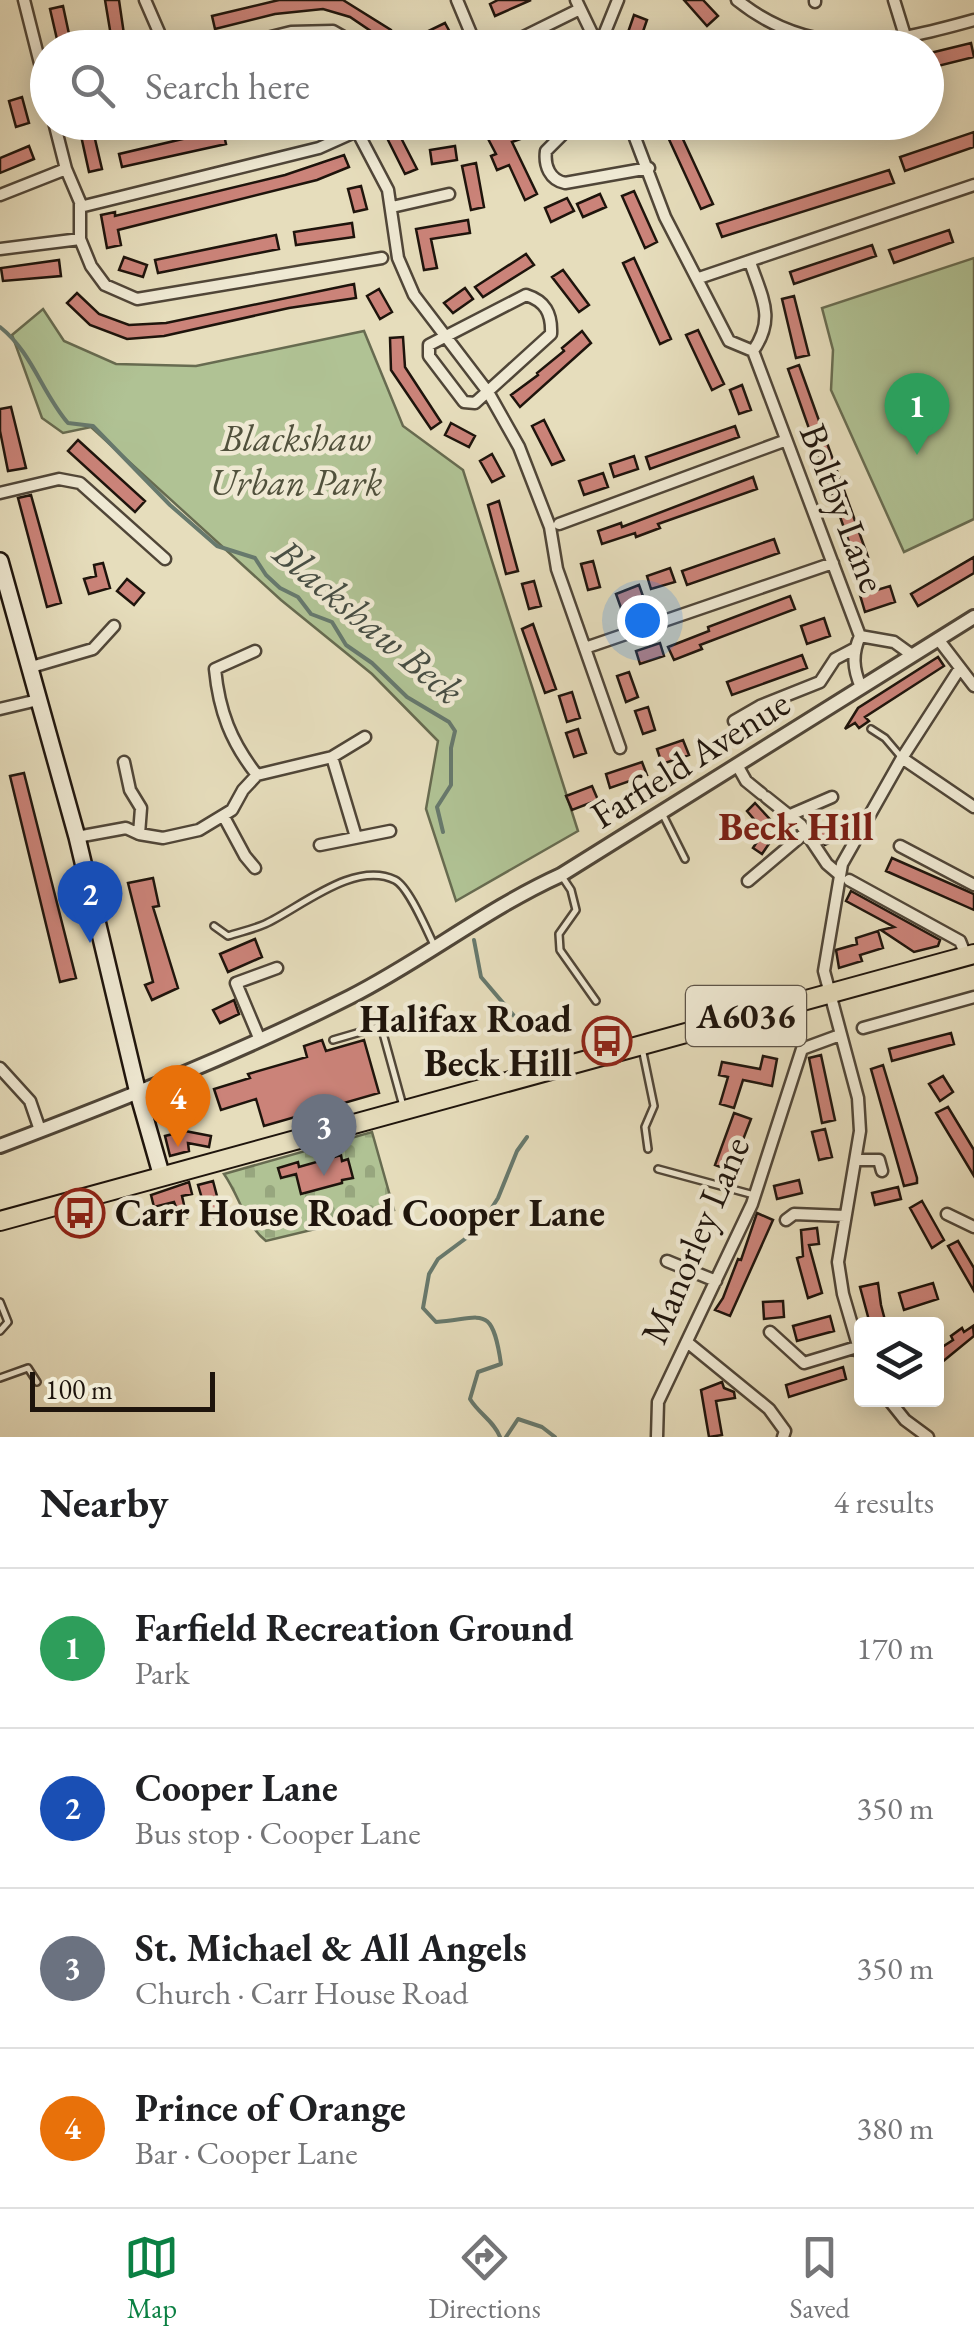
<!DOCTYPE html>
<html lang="en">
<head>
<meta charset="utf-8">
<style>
  :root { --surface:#fff; --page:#f2f2f2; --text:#202124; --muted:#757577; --line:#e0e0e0; --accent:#0b8043 }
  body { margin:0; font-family:"EB Garamond",serif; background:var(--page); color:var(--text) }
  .controls { position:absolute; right:30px; bottom:30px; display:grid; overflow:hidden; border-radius:10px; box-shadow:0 5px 25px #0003 }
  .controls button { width:90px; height:90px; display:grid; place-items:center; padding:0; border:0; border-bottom:2px solid var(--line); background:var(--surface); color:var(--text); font:50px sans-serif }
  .scale { position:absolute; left:30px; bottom:25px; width:185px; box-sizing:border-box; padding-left:10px; border:5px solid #1e140c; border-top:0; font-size:28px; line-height:35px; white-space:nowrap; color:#1e140c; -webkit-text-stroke:8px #efe9d3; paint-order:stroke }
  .you { position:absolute; left:642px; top:620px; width:35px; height:35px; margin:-25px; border:8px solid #fff; border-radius:50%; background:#1a73e8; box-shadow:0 0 0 15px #1a73e833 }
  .badge { display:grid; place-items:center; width:65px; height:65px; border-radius:50%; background:var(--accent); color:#fff; font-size:32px; font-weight:700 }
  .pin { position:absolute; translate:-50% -82px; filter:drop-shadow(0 2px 5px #0008) }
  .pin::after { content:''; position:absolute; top:52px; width:35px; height:30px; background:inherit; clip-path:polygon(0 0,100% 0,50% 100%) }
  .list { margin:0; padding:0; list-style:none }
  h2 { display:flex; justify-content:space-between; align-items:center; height:130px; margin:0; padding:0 40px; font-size:42px }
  h2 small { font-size:32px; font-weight:400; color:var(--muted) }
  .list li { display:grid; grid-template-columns:65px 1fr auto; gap:30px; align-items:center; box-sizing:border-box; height:160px; padding:0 40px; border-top:2px solid var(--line) }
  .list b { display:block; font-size:38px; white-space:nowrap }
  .list p { margin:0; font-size:32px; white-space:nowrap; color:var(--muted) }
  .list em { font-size:32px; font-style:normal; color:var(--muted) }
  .icon { flex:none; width:55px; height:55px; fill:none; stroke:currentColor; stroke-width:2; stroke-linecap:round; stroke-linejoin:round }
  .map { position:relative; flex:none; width:974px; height:1437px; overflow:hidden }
  .search { position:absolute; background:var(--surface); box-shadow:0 5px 25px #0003; left:30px; right:30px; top:30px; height:110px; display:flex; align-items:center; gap:25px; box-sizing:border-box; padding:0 35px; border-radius:55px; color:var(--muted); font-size:38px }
  .sheet { height:770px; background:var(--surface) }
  nav { display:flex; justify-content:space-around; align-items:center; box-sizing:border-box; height:140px; border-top:2px solid var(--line); background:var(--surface); font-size:28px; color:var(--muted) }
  nav a { display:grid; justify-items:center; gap:5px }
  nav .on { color:var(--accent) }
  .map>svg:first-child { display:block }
  .cemetery { fill:url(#cemetery-stones); stroke:#676b50; stroke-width:2.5 }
  .park { fill:#b0c294; stroke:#676b50; stroke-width:2.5 }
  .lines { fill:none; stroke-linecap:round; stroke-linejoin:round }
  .stream { stroke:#67796d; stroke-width:4 }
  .building { fill:#cb8379; stroke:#1e140c; stroke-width:2.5 }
  .service-casing { stroke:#504638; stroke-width:10 }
  .minor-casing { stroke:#504638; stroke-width:15 }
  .tertiary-casing { stroke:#504638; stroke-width:18 }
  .secondary-casing { stroke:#1e140c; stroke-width:20 }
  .trunk-casing { stroke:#1e140c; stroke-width:22 }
  .service { stroke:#efe9d3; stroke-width:5 }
  .minor { stroke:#efe9d3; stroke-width:10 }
  .tertiary { stroke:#efe9d3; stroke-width:12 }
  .secondary { stroke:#efe9d3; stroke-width:15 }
  .trunk { stroke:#e6ddbc; stroke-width:18 }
  .labels { text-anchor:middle; stroke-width:9; stroke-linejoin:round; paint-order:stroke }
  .shield { fill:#efe9d3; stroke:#5d5448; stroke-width:2.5 }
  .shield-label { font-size:35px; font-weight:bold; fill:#1e140c }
  .park-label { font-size:38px; font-style:italic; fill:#51513c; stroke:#efe9d3 }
  .street-label { font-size:38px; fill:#1e140c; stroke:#efe9d3 }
  .poi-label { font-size:38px; font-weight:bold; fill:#1e140c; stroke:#efe9d3; text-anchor:end }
  .water-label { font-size:40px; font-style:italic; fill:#484f45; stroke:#efe9d3 }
  .neighbourhood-label { font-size:40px; font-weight:bold; fill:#7a1f14; stroke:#efe9d3 }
</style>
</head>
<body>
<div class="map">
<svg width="974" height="1437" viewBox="0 0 974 1437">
  <defs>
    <pattern id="cemetery-stones" width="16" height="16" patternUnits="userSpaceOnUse" patternTransform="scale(2.5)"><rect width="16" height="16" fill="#b0c294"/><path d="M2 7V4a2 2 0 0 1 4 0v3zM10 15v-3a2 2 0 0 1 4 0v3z" fill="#97a67e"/></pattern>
  </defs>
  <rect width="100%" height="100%" fill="#e6ddbc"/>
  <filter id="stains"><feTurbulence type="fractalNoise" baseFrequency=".002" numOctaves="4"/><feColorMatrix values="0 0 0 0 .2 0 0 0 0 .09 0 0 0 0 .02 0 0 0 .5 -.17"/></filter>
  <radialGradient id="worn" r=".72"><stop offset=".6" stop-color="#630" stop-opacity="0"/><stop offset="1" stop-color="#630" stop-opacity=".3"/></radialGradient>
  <path class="cemetery" d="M372 1132 394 1210 266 1241C244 1223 240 1197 224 1174Z"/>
  <path class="park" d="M974 258V519L904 552 831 390 833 350 822 308Z
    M43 309 64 341 116 364 196 366 364 331 403 426 463 470 578 831 456 901 426 809 438 741 372 674 281 600 91 427 63 433 42 418 12 335Z"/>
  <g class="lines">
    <path class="stream" d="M0 327C32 352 42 393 68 423L93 426 170 505 217 546 255 558 266 575 280 588 298 597 311 614 332 622 346 645 372 663 407 697 449 722 455 731 451 748V785L437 807 443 832
      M474 940 481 977 526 1030
      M500 1437C494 1421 479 1414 470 1399L478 1372 501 1364C492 1302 482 1319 436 1322L423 1308 429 1274 438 1259 473 1233 486 1217 498 1198 517 1151 527 1137
      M506 1437 518 1419 542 1427 555 1437"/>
  </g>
  <path class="building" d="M105 0H119L126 48H113Z
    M279 0H343L391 30 404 48H388L381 38 350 17 323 9 275 14 215 29 212 16Z
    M498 0H531L495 16 490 4Z
    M684 0H703L718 16 707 26Z
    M63 6 72 48H59L50 9Z
    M634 15 647 20 638 46 625 41Z
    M445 23 452 36 429 48 422 34Z
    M971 43 974 57 926 69V54Z
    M22 97 29 123 16 127 9 101Z
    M78 122H91L102 169 89 172Z
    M524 122H533L537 133 512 142 537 194 525 200 509 165 497 170 491 156 496 154 484 131 499 124 502 131Z
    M661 122H675L713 204 701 209Z
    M222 126 226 144 122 167 119 154 208 133 207 129Z
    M397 130 417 169 405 174 386 136Z
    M974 132V147L905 171 900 157Z
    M29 146 34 159 0 173V158Z
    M455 146 457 160 432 164 430 150Z
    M344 155 349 167 317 180 118 230 121 245 107 248 101 215 115 212V216L285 175Z
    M476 163 484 207 471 210 462 166Z
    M889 170 894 183 722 237 717 224Z
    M361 186 367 209 354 212 348 189Z
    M634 191 657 242 645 248 622 196Z
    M600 194 606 207 583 217 577 204Z
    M567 198 574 211 551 222 545 208Z
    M468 220 470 233 431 239 437 268 424 270 416 229Z
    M352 223 354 237 296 245 294 232Z
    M949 230 953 242 894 263 889 250Z
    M276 235 279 249 158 273 155 260Z
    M872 245 876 256 794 284 790 272Z
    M526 254 534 265 483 297 475 287Z
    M124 257 147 265 143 277 119 270Z
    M634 258 671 339 660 344 623 263Z
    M59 260 61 276 3 281 1 268Z
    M563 270 589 305 579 312 552 277Z
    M354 284 356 298 289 308 164 336 127 339 90 325 67 303 77 293 99 314 129 325 166 323Z
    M465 288 473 299 453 313 444 303Z
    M379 289 392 312 380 319 367 296Z
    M794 296 809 355 796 358 782 299Z
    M698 330 724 384 712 390 686 335Z
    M582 331 591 343 520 407 511 395 538 375 537 373 564 351 562 348Z
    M403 337 405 367 441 422 431 429 391 370 390 338Z
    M799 365 868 557 856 562 788 369Z
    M742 385 751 410 739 414 730 390Z
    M11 407 26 468 8 471 0 431V409Z
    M544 420 564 460 552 465 532 426Z
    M451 423 475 436 469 447 445 435Z
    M735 426 739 437 650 469 646 457Z
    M78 440 145 501 135 512 68 451Z
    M492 454 504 476 492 482 480 461Z
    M634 456 638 469 614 477 610 464Z
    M603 473 608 487 584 495 579 481Z
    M753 477 757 489 658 524 660 528 636 537 635 533 602 544 598 531 621 523 622 527Z
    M31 495 61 603 47 607 18 498Z
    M499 501 518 571 506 574 488 505Z
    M774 539 779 553 687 585 682 571Z
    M974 557V573L918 606 911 594Z
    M593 561 600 587 588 590 581 564Z
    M103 563 110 588 89 594 84 579 96 576 94 565Z
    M670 568 675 582 651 589 647 576Z
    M127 579 144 593 134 605 117 591Z
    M534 581 541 606 529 609 522 584Z
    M639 585 644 599 621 608 616 594Z
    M890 586 895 602 865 612 860 595Z
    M790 596 795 609 700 645 702 649 674 660 668 647 709 631 708 627Z
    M824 618 830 636 807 644 801 626Z
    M533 624 556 689 545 693 522 629Z
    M660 643 664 656 640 664 636 651Z
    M802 655 807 668 732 695 727 682Z
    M938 657 944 666 865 717 869 721 859 728 855 723 845 729 858 708Z
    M629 672 638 697 626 702 617 676Z
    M572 692 580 718 567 722 559 696Z
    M648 707 655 730 643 734 635 711Z
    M578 729 586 753 574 757 566 733Z
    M683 740 689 755 662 764 657 749Z
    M642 762 647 775 610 788 606 774Z
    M24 773 76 978 60 982 10 776Z
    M592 786 598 800 572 810 566 796Z
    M755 803 779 829 762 854 753 848 764 831 747 811Z
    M816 813 824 830 836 824 842 837 825 845 808 817Z
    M892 858 974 894V910L886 871Z
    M153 878 159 906 153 907 178 988 152 1000 145 985 153 982 128 883Z
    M851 891 940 940 938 946 914 952 881 930 894 927 846 901Z
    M878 931 883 948 860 955 862 961 839 968 836 950 857 944 856 938Z
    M255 939 262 957 228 972 220 954Z
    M234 1000 239 1014 220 1023 213 1010Z
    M951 1033 954 1044 892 1061 889 1049Z
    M322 1040 326 1051 364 1040 379 1093 264 1126 256 1099 221 1110 214 1089 250 1078 248 1074 307 1057 304 1046Z
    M821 1055 835 1120 822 1123 809 1058Z
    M763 1056 777 1059 772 1086 743 1080 734 1108 720 1104 728 1077 719 1075 722 1062 760 1069Z
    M883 1065 917 1178V1183L904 1186 871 1069Z
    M943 1076 953 1092 940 1101 929 1084Z
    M948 1107 974 1150V1176L936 1113Z
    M734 1113 751 1119 731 1171 715 1165Z
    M825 1129 832 1157 819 1160 812 1132Z
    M185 1131 211 1136 209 1147 188 1143 189 1151 170 1156 165 1136Z
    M341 1155 342 1161 348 1159 353 1178 342 1180V1183L301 1194 296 1174 281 1178 278 1168 298 1162 299 1167Z
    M799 1180 802 1193 777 1199 774 1186Z
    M213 1181 222 1215 208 1219 198 1185Z
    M189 1182 192 1194 182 1196 187 1218 181 1220 174 1202 154 1207 151 1195Z
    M898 1187 901 1199 875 1205 872 1193Z
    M922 1201 944 1240 932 1248 910 1208Z
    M757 1213 773 1220 730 1316 715 1310 723 1298 738 1259 741 1260Z
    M817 1228 819 1244 809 1245 822 1293 808 1298 797 1258 803 1256 801 1230Z
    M958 1241 974 1268V1291L948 1246Z
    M878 1283 881 1305 886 1324H870L860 1287Z
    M933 1283 938 1299 904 1310 899 1293Z
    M783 1301 784 1317 764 1319 763 1302Z
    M830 1316 834 1331 797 1341 793 1326Z
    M973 1326 974 1336 936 1367V1351L953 1340 951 1336 962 1328 964 1332Z
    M843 1367 846 1379 789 1397 786 1385Z
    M722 1382 724 1388 734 1392 735 1398 716 1401 722 1435 709 1437 701 1390Z"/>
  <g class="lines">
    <g class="service-casing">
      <path id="service" d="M871 729 885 738 902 758
        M663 815 685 859
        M563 878 571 890 576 910 559 934 560 950 596 1001
        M214 926 228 936C240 932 254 929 265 924 300 908 354 860 395 880 409 887 427 931 435 947
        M333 1040 381 1026 403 1106
        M642 1048 654 1106 645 1127 648 1149
        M658 1169 754 1195
        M0 1302 8 1322 0 1331
        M0 1378 28 1368 37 1382"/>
    </g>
    <g class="minor-casing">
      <path id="minor" d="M24 0 48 95
        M145 0 165 46 170 48
        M457 0 477 48
        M576 0 599 48
        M737 0C813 61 888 44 974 20
        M894 0 906 39
        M815 2V0
        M599 47 618 0
        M227 48 291 32 333 31 363 48
        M501 48 580 9
        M54 122 66 169 80 202V239L91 266 105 285 137 299 382 258
        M575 122 546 151C544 166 550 180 565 183L649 168
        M629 122 665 217 729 341 753 351 860 636C852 654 853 669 861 687
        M357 131 388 190 398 258 414 295 488 392 519 447 550 527 557 569 620 748
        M0 195 66 169
        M80 207 319 148 357 131 366 122
        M392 207 449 194
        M0 249 80 239
        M750 262C762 298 776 318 753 351
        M699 278 974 185
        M526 295C545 301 552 313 551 334L475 403 464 402 429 356V345Z
        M0 493 59 479 80 483 165 559
        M559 524 784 441
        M860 636 894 642 912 655
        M938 639 974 686
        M585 648 833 563
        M255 651 215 669C219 711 231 742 257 775
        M28 668 93 649 114 626
        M0 709 38 700
        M734 721 760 706 820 682 835 659 854 649
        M332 757 356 837
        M902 758 974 807
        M124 762 130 790 141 808 139 834
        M737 765 746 781 762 794
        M766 797 801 825 827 864 840 875
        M788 816 832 797
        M224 817 245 856 255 868
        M77 837 126 828 139 834 163 838 199 830 232 810 243 790 257 775 332 757 365 737
        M320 845 390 831
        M900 846 974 885
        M849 880 960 941 966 956
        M748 881 806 832
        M863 1028 974 997
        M260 1040 236 983 277 968
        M0 1068 30 1101 40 1130
        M856 1160H879L882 1171
        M947 1214 974 1227
        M786 1220 794 1214 845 1216
        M667 1261 716 1281
        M770 1332 804 1363 857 1347
        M687 1342 769 1409 785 1431 783 1437
        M862 1359 843 1294 838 1262 860 1131 858 1098 824 971 842 864 902 758 960 668
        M889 1400 905 1420 928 1437
        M657 1437 658 1402 752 1204 802 1049 840 1035"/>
    </g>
    <g class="tertiary-casing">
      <path id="tertiary" d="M0 1146C119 1101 237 1054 350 997 423 960 486 909 561 875L974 617"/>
    </g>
    <g class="secondary-casing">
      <path id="secondary" d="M0 561 77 837 138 1093 162 1177"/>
    </g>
    <g class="trunk-casing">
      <path id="trunk" d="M0 1221 974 954"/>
    </g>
    <use href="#service" class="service"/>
    <use href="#minor" class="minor"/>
    <use href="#tertiary" class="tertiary"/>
    <use href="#secondary" class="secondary"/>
    <use href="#trunk" class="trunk"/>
  </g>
  <defs>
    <g id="bus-ring" transform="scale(2.5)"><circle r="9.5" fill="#efe9d3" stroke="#8f2418" stroke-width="1.5"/><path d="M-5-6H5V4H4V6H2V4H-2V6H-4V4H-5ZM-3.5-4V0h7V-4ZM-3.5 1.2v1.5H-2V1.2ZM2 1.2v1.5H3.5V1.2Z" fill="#8f2418"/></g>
  </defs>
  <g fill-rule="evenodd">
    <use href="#bus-ring" x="607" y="1041"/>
    <use href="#bus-ring" x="80" y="1213"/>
  </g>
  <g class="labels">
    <rect class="shield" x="686" y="986" width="120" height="60" rx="8"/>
    <g class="shield-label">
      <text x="746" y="1028">A6036</text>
    </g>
    <g class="park-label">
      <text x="296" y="451">Blackshaw<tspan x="296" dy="44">Urban Park</tspan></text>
    </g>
    <g class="street-label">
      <text transform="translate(843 508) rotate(69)" y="13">Boltby Lane</text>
      <text transform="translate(690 759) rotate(-32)" y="13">Farfield Avenue</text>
      <text transform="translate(695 1240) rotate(-67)" y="13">Manorley Lane</text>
    </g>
    <g class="poi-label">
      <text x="572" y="1032">Halifax Road<tspan x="572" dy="44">Beck Hill</tspan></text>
      <text x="115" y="1226" text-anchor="start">Carr House Road Cooper Lane</text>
    </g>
    <g class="water-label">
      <text transform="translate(369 621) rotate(40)" y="14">Blackshaw Beck</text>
    </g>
    <g class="neighbourhood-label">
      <text x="796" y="840">Beck Hill</text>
    </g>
  </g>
  <rect width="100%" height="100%" filter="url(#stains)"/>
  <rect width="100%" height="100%" fill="url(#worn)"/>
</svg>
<div class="controls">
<button><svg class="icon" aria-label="layers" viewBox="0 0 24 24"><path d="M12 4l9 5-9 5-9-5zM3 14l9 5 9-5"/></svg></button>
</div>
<div class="scale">100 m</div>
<div class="you"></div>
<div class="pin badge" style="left:917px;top:455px;background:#2e9e5b">1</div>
<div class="pin badge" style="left:90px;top:943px;background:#1a4fb4">2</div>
<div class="pin badge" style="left:324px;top:1176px;background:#6b7280">3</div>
<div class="pin badge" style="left:178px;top:1147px;background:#e8710a">4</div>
<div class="search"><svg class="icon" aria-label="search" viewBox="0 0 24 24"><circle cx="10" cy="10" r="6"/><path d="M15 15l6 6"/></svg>Search here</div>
</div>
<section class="sheet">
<h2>Nearby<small>4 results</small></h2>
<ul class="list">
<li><span class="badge" style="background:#2e9e5b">1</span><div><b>Farfield Recreation Ground</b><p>Park</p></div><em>170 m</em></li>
<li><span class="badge" style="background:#1a4fb4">2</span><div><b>Cooper Lane</b><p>Bus stop · Cooper Lane</p></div><em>350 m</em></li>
<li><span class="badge" style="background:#6b7280">3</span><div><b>St. Michael &amp; All Angels</b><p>Church · Carr House Road</p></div><em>350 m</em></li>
<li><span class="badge" style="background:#e8710a">4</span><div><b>Prince of Orange</b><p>Bar · Cooper Lane</p></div><em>380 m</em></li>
</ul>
</section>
<nav>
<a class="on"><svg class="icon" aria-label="map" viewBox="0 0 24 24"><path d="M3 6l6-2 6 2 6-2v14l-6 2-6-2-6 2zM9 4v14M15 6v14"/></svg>Map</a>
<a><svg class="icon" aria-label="directions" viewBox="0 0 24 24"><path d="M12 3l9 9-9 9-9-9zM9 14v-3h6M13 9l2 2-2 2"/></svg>Directions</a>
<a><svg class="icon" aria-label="saved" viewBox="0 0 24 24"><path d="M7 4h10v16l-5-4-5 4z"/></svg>Saved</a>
</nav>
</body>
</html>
